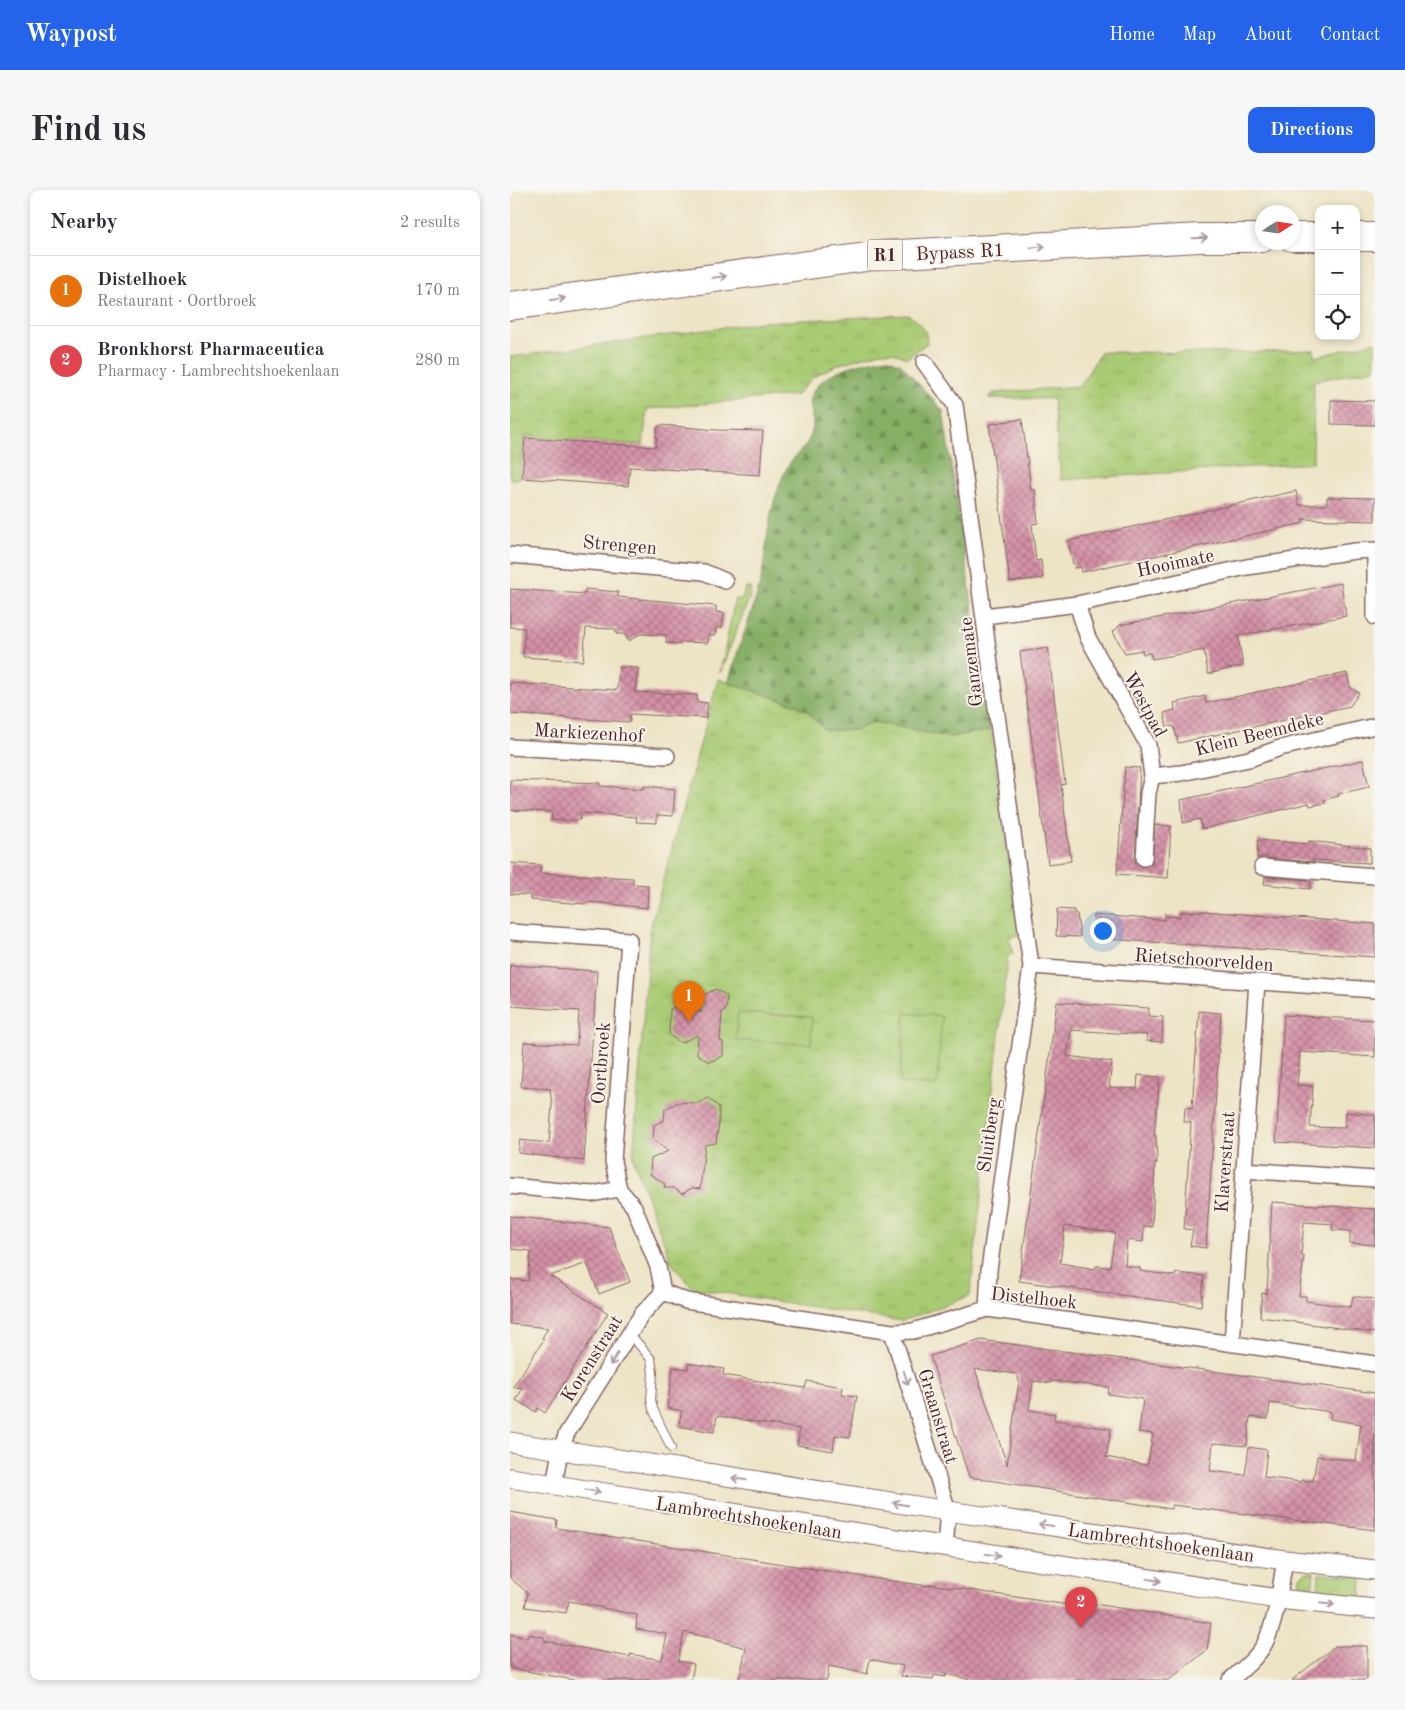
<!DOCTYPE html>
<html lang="en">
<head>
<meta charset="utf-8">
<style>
  :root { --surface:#fff; --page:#f7f7f7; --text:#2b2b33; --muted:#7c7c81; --line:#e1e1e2; --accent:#2563eb }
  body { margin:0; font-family:"Old Standard TT",serif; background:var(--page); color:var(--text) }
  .controls { position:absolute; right:15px; top:15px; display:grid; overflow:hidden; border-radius:10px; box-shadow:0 2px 8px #0003 }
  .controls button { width:45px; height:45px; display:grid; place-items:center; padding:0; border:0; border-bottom:1px solid var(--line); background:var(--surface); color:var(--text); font:25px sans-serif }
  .compass { position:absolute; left:745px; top:15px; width:45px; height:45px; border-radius:50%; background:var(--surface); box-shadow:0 2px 8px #0003; rotate:78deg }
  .you { position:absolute; left:592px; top:740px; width:18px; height:18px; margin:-12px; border:4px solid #fff; border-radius:50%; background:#1a73e8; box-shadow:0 0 0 8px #1a73e833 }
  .badge { display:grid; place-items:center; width:32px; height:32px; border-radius:50%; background:var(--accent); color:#fff; font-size:16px; font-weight:700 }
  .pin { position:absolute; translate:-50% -41px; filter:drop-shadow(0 1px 2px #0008) }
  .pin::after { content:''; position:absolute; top:26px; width:18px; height:15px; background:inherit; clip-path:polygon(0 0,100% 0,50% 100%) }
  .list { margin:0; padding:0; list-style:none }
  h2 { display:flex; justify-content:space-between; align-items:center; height:65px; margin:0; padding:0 20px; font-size:21px }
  h2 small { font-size:16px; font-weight:400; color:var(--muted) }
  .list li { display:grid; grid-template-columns:32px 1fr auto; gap:15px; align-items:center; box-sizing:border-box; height:70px; padding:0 20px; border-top:1px solid var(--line) }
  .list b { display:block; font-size:19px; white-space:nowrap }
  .list p { margin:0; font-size:16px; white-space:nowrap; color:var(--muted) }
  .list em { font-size:16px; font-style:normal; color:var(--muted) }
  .icon { flex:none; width:28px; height:28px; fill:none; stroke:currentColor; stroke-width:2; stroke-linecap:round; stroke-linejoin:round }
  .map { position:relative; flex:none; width:865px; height:1490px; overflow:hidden; border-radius:10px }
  header { display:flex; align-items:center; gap:30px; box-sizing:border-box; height:70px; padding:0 25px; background:var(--accent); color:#fff }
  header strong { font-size:24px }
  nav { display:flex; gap:28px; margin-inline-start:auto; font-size:18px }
  .intro { display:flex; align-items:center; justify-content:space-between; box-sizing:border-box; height:120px; padding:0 30px }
  h1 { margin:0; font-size:35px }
  .button { padding:12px 22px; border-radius:10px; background:var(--accent); color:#fff; font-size:18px; font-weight:700 }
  main { display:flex; gap:30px; padding:0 30px }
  aside { flex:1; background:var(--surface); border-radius:10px; box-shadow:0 2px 8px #0003 }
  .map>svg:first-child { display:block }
  .grass { fill:url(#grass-tufts); stroke:#7a754f }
  .forest { fill:url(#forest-firs); stroke:#686748 }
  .pitch { fill:#a9cb73; stroke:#7a754f }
  .building { fill:url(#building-cross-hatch); fill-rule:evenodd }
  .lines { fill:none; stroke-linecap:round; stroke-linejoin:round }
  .service-casing { stroke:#836461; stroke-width:10 }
  .minor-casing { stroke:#836461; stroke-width:18 }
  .tertiary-casing { stroke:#836461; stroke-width:21 }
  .motorway-casing { stroke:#836461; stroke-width:30 }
  .service { stroke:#fff; stroke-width:8 }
  .minor { stroke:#fff; stroke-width:15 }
  .tertiary { stroke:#fff; stroke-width:19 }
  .motorway { stroke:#fff; stroke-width:28 }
  .oneway { stroke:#ae9aa0 }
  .labels { text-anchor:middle; stroke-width:4; stroke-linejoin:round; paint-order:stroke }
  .shield { fill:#f7f3e8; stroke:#7e5f64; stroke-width:1 }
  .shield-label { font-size:18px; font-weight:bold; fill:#4a1f2b }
  .street-label { font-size:19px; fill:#4a1f2b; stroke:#f7f3e8 }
</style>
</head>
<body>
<header>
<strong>Waypost</strong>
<nav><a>Home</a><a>Map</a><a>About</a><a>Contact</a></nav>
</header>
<div class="intro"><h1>Find us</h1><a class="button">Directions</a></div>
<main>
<aside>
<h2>Nearby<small>2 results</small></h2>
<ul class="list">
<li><span class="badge" style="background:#e8710a">1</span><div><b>Distelhoek</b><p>Restaurant · Oortbroek</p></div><em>170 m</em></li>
<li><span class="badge" style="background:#e0444e">2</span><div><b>Bronkhorst Pharmaceutica</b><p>Pharmacy · Lambrechtshoekenlaan</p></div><em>280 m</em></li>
</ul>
</aside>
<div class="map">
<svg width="865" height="1490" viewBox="0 0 865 1490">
  <defs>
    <pattern id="grass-tufts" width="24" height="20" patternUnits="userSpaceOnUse" patternTransform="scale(1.25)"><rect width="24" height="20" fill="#a9cb73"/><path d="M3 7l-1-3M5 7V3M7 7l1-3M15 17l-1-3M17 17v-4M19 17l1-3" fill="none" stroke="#93ae64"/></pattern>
    <pattern id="forest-firs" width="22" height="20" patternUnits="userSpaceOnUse" patternTransform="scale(1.25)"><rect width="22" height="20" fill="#86af65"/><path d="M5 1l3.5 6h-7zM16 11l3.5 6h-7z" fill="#708e53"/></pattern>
    <pattern id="building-cross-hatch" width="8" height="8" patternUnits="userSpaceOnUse" patternTransform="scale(1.25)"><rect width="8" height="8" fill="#d491a7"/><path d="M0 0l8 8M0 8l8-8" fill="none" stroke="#ae7688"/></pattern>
  </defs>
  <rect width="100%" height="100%" fill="#f7f3e8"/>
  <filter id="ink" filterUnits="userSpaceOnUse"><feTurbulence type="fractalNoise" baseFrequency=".02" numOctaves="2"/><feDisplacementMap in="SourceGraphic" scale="10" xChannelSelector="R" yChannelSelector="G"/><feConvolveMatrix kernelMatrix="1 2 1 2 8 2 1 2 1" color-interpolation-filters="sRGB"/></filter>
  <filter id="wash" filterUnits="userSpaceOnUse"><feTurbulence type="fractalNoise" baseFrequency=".0096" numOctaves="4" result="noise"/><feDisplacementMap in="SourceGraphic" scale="20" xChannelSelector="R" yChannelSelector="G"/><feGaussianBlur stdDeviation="1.12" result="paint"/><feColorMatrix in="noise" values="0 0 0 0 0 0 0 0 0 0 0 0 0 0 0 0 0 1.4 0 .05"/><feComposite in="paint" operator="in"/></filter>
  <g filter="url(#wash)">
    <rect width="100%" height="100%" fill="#ede4c6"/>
    <path class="grass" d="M398 125C410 132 417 138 417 153L397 168 382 162H371L326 175 302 188 287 205 137 219 133 255 14 246 10 288 0 290V167L253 132Z
      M865 152V179L804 191 803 273 551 290 543 209 478 208 484 203 570 196 591 162 724 163 804 160 805 167Z
      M235 398H241L240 406 210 483 225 409 232 410Z
      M208 489 284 514 296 520 315 540H347L364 532 439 547 481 540 509 745 499 747 503 764 498 765 460 1106 392 1131 183 1098 162 1074 123 968 140 739Z
      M797 1382H804L802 1404 793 1401 789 1395 790 1387Z
      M809 1383 852 1387 851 1409 808 1405Z"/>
    <path class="forest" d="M377 168 391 174 433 221 481 540 439 547 364 532 347 540H315L296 520 284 514 218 493C227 459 241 428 250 395 257 366 256 336 265 308 269 297 273 283 280 273 287 263 299 255 302 242 307 223 290 216 307 196 323 178 354 172 377 168Z"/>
    <path class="pitch" d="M228 823 302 827 301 854 226 850Z
      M395 823 432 826 427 896 390 893Z"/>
    <g id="blocks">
      <path class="building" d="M821 210 865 211V235L821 234Z
        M512 229 521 300 525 299 528 333 522 334 526 371 531 370 533 388 500 392 479 234Z
        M151 235 207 240 253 241 250 285 120 277 118 296 12 288 15 248 146 257 147 238Z
        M786 301 789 315H817V307L865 308V331L792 329 793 333 776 337 572 382 571 377 564 378 558 351Z
        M831 393 836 426 728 446 733 476 722 478 698 484 694 460 642 469 640 463 633 464 632 460 615 463 603 442 610 435Z
        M0 399 75 404V399L108 402V407L206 416V422L214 423 212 438H206L205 445H198V453L171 452V454L156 453V445L130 444 119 451 114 444H106V439L76 438 73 471 13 467 15 438 0 437Z
        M538 458 555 594 551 595 561 671 538 674 510 462Z
        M109 477 128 478 125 502 187 505V512L198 513 196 528 120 524V532L0 524V493L107 500Z
        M837 483 840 497 849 503 840 516 668 553 664 536 657 537 654 523 665 520 664 513 695 506 696 513Z
        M853 570 859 597 828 604 829 606 814 610 815 613 800 616 799 613 697 638 692 639 690 629 673 633 671 610Z
        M615 577 630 578 625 672 633 677 642 674 645 635 661 636 658 688 607 684Z
        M0 590 90 593 89 596 134 599V596L165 599 163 626 147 625V633L126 632 127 627 71 623 70 630H41L42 622 0 620Z
        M748 650 799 654V651L860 658V673L803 670V672L757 668V666L747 668Z
        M0 673 31 675 30 683 123 688V694L138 695 137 718 91 713 76 712V714L20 710V705L0 704Z
        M755 687 801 690 800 699 754 694Z
        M547 719 564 720V723L567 724 570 747 546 746Z
        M693 721 865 734V767L582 748 584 725 655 730V726L670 727 671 722Z
        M0 775 87 781 74 971 8 963 10 950 39 953 42 915 40 899 11 897 14 852 67 855 69 821 0 816Z
        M206 799 217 806 216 820 212 822 210 851 213 852V866L199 872 187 864 188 845 171 853 159 845 160 819 174 812 191 823V806Z
        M547 812 639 818 638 826 653 827 652 852 636 851 637 845 561 840 557 866 602 872 599 897 627 899 628 885 650 887 644 946H646L647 973H645L642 1037 634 1036 633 1052 617 1050 615 1076 630 1078V1081L665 1086 666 1083 694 1086 691 1116 509 1091ZM555 1036 605 1043 600 1077 586 1076 585 1079 550 1073Z
        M689 821 711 823 696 1058 680 1056 683 1040 674 1039 681 932H674L675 917 682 918Z
        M774 825 865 830V867L790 862 787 895 803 896 800 937 835 938 836 922 865 925V958L766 952Z
        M198 908 209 917V931L206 953 195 955 190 999 182 998 172 1004 164 998H154L155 994 140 984 141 969 158 961 143 950 144 935 154 930 155 919 169 912 188 913Z
        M762 1012 865 1019V1055L840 1053V1041L822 1040 823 1034 794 1032 791 1066H794L789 1106H796V1111L841 1117 843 1106 865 1109V1143L750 1127 752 1103 757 1104Z
        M0 1026 99 1037 120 1092 89 1104 77 1073 40 1086 98 1123 35 1223 28 1218 26 1222 6 1210 13 1198 3 1197 34 1149 32 1148 38 1138 0 1134V1089L18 1091 21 1061 0 1059Z
        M471 1150 865 1203V1340L662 1315 661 1319 459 1287 420 1166ZM465 1179 507 1184 509 1191 497 1275ZM523 1191 541 1193V1191L599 1197 598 1204 633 1209 629 1242 643 1244 638 1273 636 1275 596 1267 601 1239 544 1230 545 1224 519 1220ZM760 1213 821 1222 820 1229 851 1234 846 1271 807 1266 803 1291 791 1290V1292L754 1287 757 1260 739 1257 735 1285 700 1281 703 1253 737 1256 740 1227 758 1229Z
        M178 1173 214 1179 213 1185 255 1192 295 1198 297 1191 333 1197 332 1204 347 1206 340 1247 325 1245 323 1261 287 1255 290 1239 207 1226 204 1242 168 1236 172 1221 157 1218 163 1177 178 1179Z
        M0 1322 47 1330 46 1338 361 1388 419 1396 420 1394 571 1417 572 1412 701 1433 697 1460 659 1490H461L436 1484V1487L424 1485 423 1489 391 1486 393 1476 360 1469 357 1484 319 1476 317 1490H229L236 1458 206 1450V1449L174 1442 168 1471 184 1474 181 1490H64L0 1478V1444L17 1448 18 1444 34 1447V1451L72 1458 120 1467V1464L152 1470 157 1444 126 1439 127 1425 59 1411 56 1423 15 1417 18 1403 0 1388Z
        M825 1456H857V1490H782Z"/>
    </g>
  </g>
  <g filter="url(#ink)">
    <use href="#blocks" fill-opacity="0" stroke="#836461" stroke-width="1"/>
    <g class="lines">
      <g class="service-casing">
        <path id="service" d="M120 1144 141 1169 143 1183 141 1210 143 1219 161 1258"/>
      </g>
      <g class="minor-casing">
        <path id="minor" d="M414 172 445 215 521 776 479 1080 477 1119
          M865 360V427
          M0 365 194 382 215 391
          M567 414 578 448 638 555 642 586 638 603 634 668
          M475 426 567 414 737 377 845 361 865 360
          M0 557 157 566
          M642 586 671 583 739 569 770 558 865 536
          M752 677 865 686
          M0 742 119 750 103 971 109 999 124 1017 148 1077 153 1102
          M521 776 865 800
          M733 980 865 989
          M0 996 82 1004 109 999
          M153 1102 176 1111 382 1142 403 1141 477 1119 865 1174
          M382 1142 438 1321 435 1358
          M722 1154 747 792
          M44 1295 50 1261 57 1243 132 1124 153 1102
          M720 1490C732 1480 747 1468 755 1453 767 1429 770 1397 775 1370"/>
      </g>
      <g class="tertiary-casing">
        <path id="tertiary" d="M0 1252 438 1321 775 1370 865 1380
          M0 1288 768 1409 865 1419"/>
      </g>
      <g class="motorway-casing">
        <path id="motorway" d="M782 47H809
          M846 47H865
          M0 116 371 65 690 48H752"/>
      </g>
      <use href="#service" class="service"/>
      <use href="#minor" class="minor"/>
      <use href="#tertiary" class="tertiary"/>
      <use href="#motorway" class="motorway"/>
    </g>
    <defs><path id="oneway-shaft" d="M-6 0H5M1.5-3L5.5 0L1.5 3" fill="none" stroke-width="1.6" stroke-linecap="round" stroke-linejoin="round" transform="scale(1.25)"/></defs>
    <g class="oneway">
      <use href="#oneway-shaft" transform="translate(690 48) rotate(-2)"/>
      <use href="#oneway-shaft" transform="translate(528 57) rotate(-3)"/>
      <use href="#oneway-shaft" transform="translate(209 87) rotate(-8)"/>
      <use href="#oneway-shaft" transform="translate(48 109) rotate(-8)"/>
      <use href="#oneway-shaft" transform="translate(104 1169) rotate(122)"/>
      <use href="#oneway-shaft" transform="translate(396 1188) rotate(73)"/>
      <use href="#oneway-shaft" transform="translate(229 1289) rotate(-171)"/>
      <use href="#oneway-shaft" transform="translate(83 1301) rotate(9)"/>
      <use href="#oneway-shaft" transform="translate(390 1314) rotate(-171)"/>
      <use href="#oneway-shaft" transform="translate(536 1335) rotate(-172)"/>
      <use href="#oneway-shaft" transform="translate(483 1365) rotate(9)"/>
      <use href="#oneway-shaft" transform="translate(644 1390) rotate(9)"/>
      <use href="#oneway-shaft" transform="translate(817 1414) rotate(6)"/>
    </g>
  </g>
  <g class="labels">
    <rect class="shield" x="357.5" y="49.5" width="35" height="31" rx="4"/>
    <g class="shield-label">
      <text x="375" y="71">R1</text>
    </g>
    <g class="street-label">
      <text transform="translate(450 61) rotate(-3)" y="7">Bypass R1</text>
      <text transform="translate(110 354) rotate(5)" y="7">Strengen</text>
      <text transform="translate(665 372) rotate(-12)" y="7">Hooimate</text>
      <text transform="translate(460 472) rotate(-97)" y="7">Ganzemate</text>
      <text transform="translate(636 514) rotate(62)" y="7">Westpad</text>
      <text transform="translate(79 542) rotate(3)" y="7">Markiezenhof</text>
      <text transform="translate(749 543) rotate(-14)" y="7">Klein Beemdeke</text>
      <text transform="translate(694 769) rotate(4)" y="7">Rietschoorvelden</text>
      <text transform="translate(90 873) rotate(-86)" y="7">Oortbroek</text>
      <text transform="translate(478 945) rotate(-82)" y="7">Sluitberg</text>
      <text transform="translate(714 972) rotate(-86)" y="7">Klaverstraat</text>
      <text transform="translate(524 1107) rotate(6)" y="7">Distelhoek</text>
      <text transform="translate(81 1168) rotate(-58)" y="7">Korenstraat</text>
      <text transform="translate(429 1226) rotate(73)" y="7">Graanstraat</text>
      <text transform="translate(239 1327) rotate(9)" y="7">Lambrechtshoekenlaan</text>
      <text transform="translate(651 1352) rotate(8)" y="7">Lambrechtshoekenlaan</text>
    </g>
  </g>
</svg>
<div class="controls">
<button>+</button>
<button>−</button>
<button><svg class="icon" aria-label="locate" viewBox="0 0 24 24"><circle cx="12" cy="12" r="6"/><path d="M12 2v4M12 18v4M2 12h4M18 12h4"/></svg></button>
</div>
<svg class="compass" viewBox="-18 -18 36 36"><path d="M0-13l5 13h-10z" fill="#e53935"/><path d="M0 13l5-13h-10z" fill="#7c7c81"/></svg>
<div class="you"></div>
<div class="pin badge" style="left:179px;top:832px;background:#e8710a">1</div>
<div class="pin badge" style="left:571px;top:1438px;background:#e0444e">2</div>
</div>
</main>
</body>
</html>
